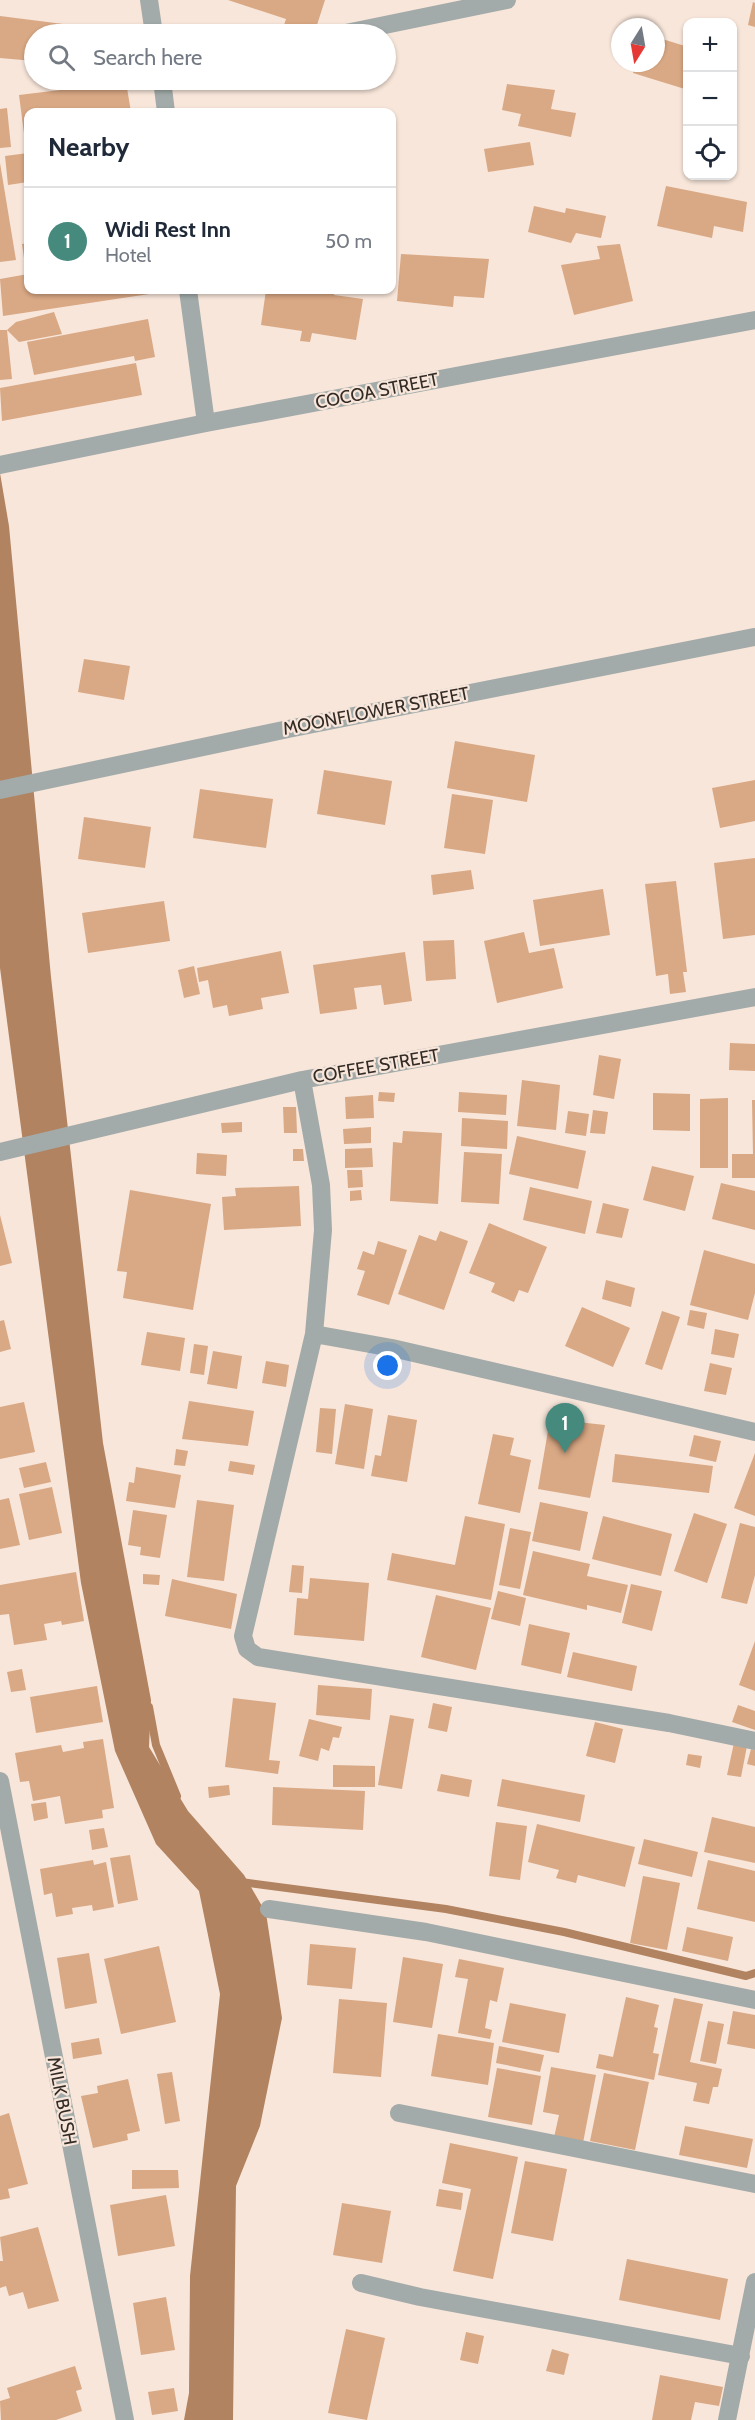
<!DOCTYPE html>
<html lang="en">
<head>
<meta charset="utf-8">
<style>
  :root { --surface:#fff; --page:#f6f6f7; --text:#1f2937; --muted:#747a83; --line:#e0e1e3; --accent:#468a7e }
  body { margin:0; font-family:Cabin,sans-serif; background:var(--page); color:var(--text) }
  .controls { position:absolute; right:18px; top:18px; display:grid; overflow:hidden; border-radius:12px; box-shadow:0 2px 4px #0004 }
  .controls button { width:54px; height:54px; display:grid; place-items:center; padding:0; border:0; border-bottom:2px solid var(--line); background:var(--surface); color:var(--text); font:30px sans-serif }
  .compass { position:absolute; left:611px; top:18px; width:54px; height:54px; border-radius:50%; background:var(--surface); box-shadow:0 2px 4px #0004; rotate:191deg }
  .you { position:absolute; left:388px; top:1366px; width:21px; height:21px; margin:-15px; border:4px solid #fff; border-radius:50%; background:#1a73e8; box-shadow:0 0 0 9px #1a73e833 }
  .badge { display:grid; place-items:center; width:39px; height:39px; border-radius:50%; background:var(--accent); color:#fff; font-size:20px; font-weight:700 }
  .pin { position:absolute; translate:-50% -50px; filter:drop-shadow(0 2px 3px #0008) }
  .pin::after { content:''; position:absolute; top:32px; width:21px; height:18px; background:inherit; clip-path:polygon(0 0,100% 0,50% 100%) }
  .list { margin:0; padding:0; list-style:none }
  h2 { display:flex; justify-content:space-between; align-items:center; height:78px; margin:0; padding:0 24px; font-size:26px }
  h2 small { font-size:20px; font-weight:400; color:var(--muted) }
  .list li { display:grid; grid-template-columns:39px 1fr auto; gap:18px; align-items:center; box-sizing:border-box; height:108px; padding:0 24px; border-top:2px solid var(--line) }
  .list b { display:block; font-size:22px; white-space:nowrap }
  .list p { margin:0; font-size:20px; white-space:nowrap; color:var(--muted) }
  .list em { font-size:20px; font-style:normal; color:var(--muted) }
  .icon { flex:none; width:33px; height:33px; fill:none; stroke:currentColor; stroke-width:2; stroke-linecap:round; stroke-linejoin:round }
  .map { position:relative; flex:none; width:755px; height:2420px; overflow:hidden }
  .search { position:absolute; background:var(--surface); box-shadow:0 2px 4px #0004; left:24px; top:24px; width:372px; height:66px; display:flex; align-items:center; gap:15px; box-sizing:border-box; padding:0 21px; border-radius:33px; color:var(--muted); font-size:22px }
  .panel { position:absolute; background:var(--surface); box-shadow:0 2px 4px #0004; left:24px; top:108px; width:372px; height:186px; border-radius:12px }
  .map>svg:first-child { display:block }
  .water { fill:#b18360 }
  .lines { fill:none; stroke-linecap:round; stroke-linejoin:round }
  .stream { stroke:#b18360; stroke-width:8 }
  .building { fill:#d9a884 }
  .street { stroke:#a2aba9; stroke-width:18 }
  .labels { text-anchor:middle; stroke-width:4.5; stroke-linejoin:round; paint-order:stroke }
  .street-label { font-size:18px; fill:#322b26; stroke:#f8e6da }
</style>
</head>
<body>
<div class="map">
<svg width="755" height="2420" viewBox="0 0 755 2420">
  <rect width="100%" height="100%" fill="#f8e6da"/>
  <path class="water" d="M0 473 9 526 51 977 103 1443 151 1700 149 1747 188 1811 244 1875 266 1913 282 2018 260 2126 236 2186 233 2420H184L189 2393 190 2276 220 1994 199 1891 156 1844 115 1751 81 1583 0 968Z"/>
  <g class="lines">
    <path class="stream" d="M149 1707 156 1745 177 1796
      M241 1882 446 1909 564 1932 746 1976 755 1973"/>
  </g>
  <path class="building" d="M228 0H325L316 28 306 25 303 34 283 28 286 19Z
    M753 2 755 3V27L748 25Z
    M0 16 126 32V34H34V61L0 58Z
    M656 37 688 47V90L633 73 636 63H656Z
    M126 82 131 112H28V140L25 141 19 95Z
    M507 84 555 90 551 109 576 113 571 137 518 126 521 114 502 110Z
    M7 108 11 147 0 148V109Z
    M530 142 534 165 488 172 484 149Z
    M28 153V182L8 185 5 156Z
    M0 163 16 260 0 262Z
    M666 186 747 202 743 232 714 226 712 238 657 226Z
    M534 206 565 213 566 208 606 216 601 238 576 233 571 243 528 232Z
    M28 243V265H25L22 244Z
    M620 244 633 301 574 315 561 265 600 259 597 246Z
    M401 254 489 259 484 298 454 296 453 307 397 301Z
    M28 274V290H156V293L3 316 0 279Z
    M266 290H335L334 295 363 299 356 340 312 333 310 342 300 341 302 331 261 325Z
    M54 312 62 334 19 342 7 330 16 322Z
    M148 319 155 357 135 361 134 356 34 375 27 342Z
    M0 330H7L12 379 0 380Z
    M136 363 142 395 2 421 0 388Z
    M84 659 130 666 124 700 78 692Z
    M455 741 535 755 527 802 447 788Z
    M324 770 392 781 385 825 317 814Z
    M755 780V821L720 828 712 788Z
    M200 789 273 799 266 848 193 838Z
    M452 794 493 800 485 854 444 848Z
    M84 817 151 827 145 868 78 859Z
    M755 858V935L723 939 714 863Z
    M471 870 474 889 433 895 431 875Z
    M676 881 687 972H683L686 992 670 994 668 974 656 976 645 884Z
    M603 889 610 935 540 946 533 900Z
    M164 901 170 941 88 953 82 913Z
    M524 932 529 953 554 948 563 988 497 1003 484 941Z
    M454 940 456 979 426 981 423 941Z
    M281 951 289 993 261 998 263 1009 229 1016 227 1005 213 1008 208 980 199 982 197 968Z
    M405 952 412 1001 384 1005 381 985 354 988 357 1009 320 1014 313 965Z
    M194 966 200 994 184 998 178 970Z
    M730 1043 755 1044V1071L729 1070Z
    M599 1055 621 1059 614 1099 593 1095Z
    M522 1080 560 1085 556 1130 517 1126Z
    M379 1092 395 1093 394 1102 378 1101Z
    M459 1092 507 1095 506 1115 458 1112Z
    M653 1093 690 1094V1131L653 1130Z
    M373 1095 374 1118 346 1119 345 1097Z
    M728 1098V1168H700V1099Z
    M752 1100H755V1178H732V1154H753Z
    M283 1107H296L297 1133H284Z
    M593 1110 608 1112 605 1134 590 1133Z
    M568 1111 589 1114 586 1136 565 1133Z
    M462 1118 508 1121 507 1149 461 1146Z
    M242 1122V1132L222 1133 221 1123Z
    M371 1127V1143L344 1144 343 1129Z
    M403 1131 442 1133 438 1204 390 1201 393 1142 402 1143Z
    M517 1136 586 1151 578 1189 509 1174Z
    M372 1148 373 1167 345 1168V1149Z
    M293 1149H303L304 1161H293Z
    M464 1152 502 1154 499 1204 461 1202Z
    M197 1153 227 1155 226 1176 196 1174Z
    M652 1166 694 1176 685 1211 643 1200Z
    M347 1170H362L363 1187 348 1188Z
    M721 1183 755 1191V1230L712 1219Z
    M299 1186 301 1226 224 1230 222 1197 236 1196 235 1188Z
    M530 1187 592 1201 585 1234 523 1220Z
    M130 1190 211 1204 193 1310 123 1298 127 1272 117 1271Z
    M361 1190 362 1200 350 1201V1191Z
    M603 1203 629 1209 622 1238 596 1233Z
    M0 1215 12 1263 0 1266Z
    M489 1223 547 1247 528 1293 519 1290 514 1302 491 1292 495 1283 469 1273Z
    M440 1231 468 1241 444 1310 398 1294 419 1235 436 1241Z
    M378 1241 407 1250 389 1305 357 1295 365 1271 357 1269 363 1251 374 1255Z
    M704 1250 755 1264V1293L748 1320 690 1305Z
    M606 1280 635 1288 631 1307 602 1299Z
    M582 1307 630 1328 613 1367 565 1346Z
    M690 1310 707 1313 704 1329 687 1325Z
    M662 1311 680 1317 662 1370 645 1364Z
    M4 1320 11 1349 0 1352V1321Z
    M715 1329 739 1334 734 1358 711 1354Z
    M147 1332 185 1338 180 1371 141 1365Z
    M194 1344 208 1346 204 1375 190 1373Z
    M213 1351 242 1356 237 1389 207 1384Z
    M266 1361 289 1365 286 1387 262 1383Z
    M710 1363 732 1368 726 1395 704 1391Z
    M189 1401 254 1411 248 1446 182 1439Z
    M24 1402 35 1452 0 1459V1407Z
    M345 1404 373 1409 364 1469 335 1464Z
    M320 1408 336 1409 332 1454 316 1452Z
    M388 1415 417 1420 407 1482 371 1476 375 1455 381 1456Z
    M550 1419 605 1425 590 1498 538 1489Z
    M493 1434 514 1438 510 1455 531 1460 520 1513 478 1504Z
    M694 1435 721 1441 716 1462 689 1456Z
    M176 1449 188 1451 185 1466 174 1465Z
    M755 1453V1516L734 1508Z
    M615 1454 713 1466 709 1493 612 1482Z
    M230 1461 255 1465 253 1475 228 1471Z
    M46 1462 51 1482 24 1488 19 1468Z
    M136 1467 181 1475 175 1508 126 1501 129 1482 134 1483Z
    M52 1487 62 1533 29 1540 19 1494Z
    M9 1498 20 1545 0 1549V1500Z
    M197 1500 234 1505 224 1581 187 1577Z
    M540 1502 588 1512 580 1551 532 1541Z
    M133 1510 167 1515 160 1558 140 1555 141 1547 128 1545Z
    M694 1513 727 1524 707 1583 674 1571Z
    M465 1516 505 1524 491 1600 387 1580 392 1553 455 1565Z
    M603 1516 672 1534 661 1576 592 1559Z
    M740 1523 755 1527V1575L747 1604 721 1598Z
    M510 1528 531 1532 520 1589 499 1585Z
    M533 1551 590 1564 587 1576 628 1585 621 1613 587 1605V1610L523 1595Z
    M292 1565 304 1566 302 1593 289 1592Z
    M76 1572 84 1621 62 1625 61 1621 44 1624 47 1640 14 1645 9 1614 0 1615V1585Z
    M143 1574 160 1575 159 1585 143 1584Z
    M310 1578 369 1583 364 1641 294 1635 297 1598 308 1599Z
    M172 1579 237 1594 231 1629 165 1616Z
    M631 1584 662 1591 652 1631 622 1623Z
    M498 1591 526 1598 520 1626 491 1619Z
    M436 1595 491 1608 476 1670 421 1657Z
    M529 1624 570 1633 561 1674 521 1665Z
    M755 1641V1691L739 1685Z
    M573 1652 637 1666 632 1691 567 1677Z
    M22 1669 26 1690 11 1692 7 1672Z
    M318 1685 372 1689 370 1720 316 1715Z
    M97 1686 103 1722 36 1733 30 1697Z
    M233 1698 276 1703 269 1760 280 1761 278 1774 225 1767Z
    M433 1703 452 1707 447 1732 428 1728Z
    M738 1705 755 1711V1730L732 1722Z
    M390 1715 414 1719 402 1789 378 1785Z
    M309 1719 342 1727 339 1738 333 1737 329 1751 321 1748 318 1761 299 1756Z
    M595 1722 623 1729 615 1763 586 1756Z
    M103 1739 114 1808 102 1810 103 1818 65 1824 60 1796 33 1801 29 1781 20 1782 15 1753 61 1745 63 1752 84 1748 83 1742Z
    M734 1743 747 1746 741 1777 727 1775Z
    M751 1749 755 1750V1766L747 1764Z
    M688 1754 702 1756 700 1768 686 1765Z
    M333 1765 375 1766V1787H333Z
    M441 1774 472 1780 469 1797 437 1791Z
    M502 1779 585 1795 580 1822 497 1806Z
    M229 1785 230 1795 209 1798 208 1787Z
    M273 1787 365 1791 363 1830 272 1825Z
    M46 1802 48 1818 34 1821 31 1804Z
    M712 1817 755 1827V1863L704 1852Z
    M496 1822 527 1826 520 1880 489 1876Z
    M537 1824 635 1847 625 1887 578 1875 576 1883 556 1878 559 1870 528 1862Z
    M104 1828 108 1847 92 1850 89 1830Z
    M644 1839 698 1852 692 1877 638 1864Z
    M130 1855 138 1900 118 1904 110 1858Z
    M93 1860 94 1865 106 1862 114 1907 93 1911 92 1905 72 1908 73 1914 56 1917 52 1893 44 1895 40 1869Z
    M708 1860 755 1871V1922L697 1909Z
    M643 1876 680 1883 667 1950 630 1943Z
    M687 1927 733 1937 728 1961 682 1951Z
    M310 1944 356 1948 352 1989 307 1985Z
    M159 1946 176 2022 121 2034 104 1959Z
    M89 1953 97 2003 65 2009 57 1958Z
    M403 1957 443 1964 432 2028 393 2022Z
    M459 1959 504 1968 497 2002 490 2000 485 2028 492 2030 490 2039 458 2033 468 1979 455 1977Z
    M626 1997 659 2005 654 2027 658 2028 653 2053 659 2054 654 2080 596 2068 599 2054 613 2057Z
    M674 1998 703 2004 690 2062 722 2069 718 2087H713L709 2104 693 2101 697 2083 658 2075Z
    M339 1999 387 2003 381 2077 333 2073Z
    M510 2003 566 2014 559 2053 502 2042Z
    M733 2011 755 2015V2049L727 2044Z
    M708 2021 724 2024 716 2064 700 2061Z
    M438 2034 494 2043 488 2085 431 2076Z
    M99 2038 102 2054 73 2059 71 2043Z
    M499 2046 544 2055 540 2072 496 2063Z
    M551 2067 596 2075 582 2148 553 2142 559 2115 543 2112Z
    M497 2068 541 2076 532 2125 488 2117Z
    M172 2072 180 2121 165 2124 157 2074Z
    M604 2073 649 2082 635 2150 590 2141Z
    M128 2079 140 2131 127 2134 128 2140 93 2148 81 2096 98 2093 97 2086Z
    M9 2113 28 2184 8 2189 10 2198 0 2200V2116Z
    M685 2126 753 2139 747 2168 679 2155Z
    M450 2143 518 2157 493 2279 453 2271 471 2189 442 2183Z
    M525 2161 567 2169 553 2241 511 2233Z
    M132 2170H178L179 2188 132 2189Z
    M439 2189 463 2193 461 2210 436 2206Z
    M166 2195 175 2246 118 2256 110 2205Z
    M342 2203 391 2211 382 2263 333 2255Z
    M38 2227 59 2301 28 2309 23 2292 9 2296 6 2286 0 2288V2261H3L0 2237Z
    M627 2259 728 2279 720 2320 619 2300Z
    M166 2297 175 2350 141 2355 133 2303Z
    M346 2329 385 2338 367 2420 328 2413Z
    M466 2332 484 2336 478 2364 460 2360Z
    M552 2349 569 2354 564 2375 546 2371Z
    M75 2366 82 2389 76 2391 82 2411 56 2420H1L0 2401 10 2398 7 2388Z
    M660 2375 723 2387 719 2406 695 2402 691 2420H652Z
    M174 2388 178 2411 152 2415 148 2392Z"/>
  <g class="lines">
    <path class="street" d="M149 0 154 34
      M341 34 507 0
      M162 80 166 112
      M188 290 206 423
      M0 465 206 423 755 320
      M0 790 288 729 754 637
      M302 1080 321 1185 323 1230 314 1334
      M0 1152 302 1080 755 997
      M755 1432 392 1348 314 1334 243 1636 247 1649 258 1657 669 1723 755 1741
      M0 1781 125 2420
      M269 1909 426 1932 755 2000
      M399 2113 755 2184
      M361 2283 420 2297 741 2356
      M727 2420 755 2282"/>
  </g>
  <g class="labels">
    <g class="street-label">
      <text transform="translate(377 391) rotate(-11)" y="6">COCOA STREET</text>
      <text transform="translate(376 711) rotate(-11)" y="6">MOONFLOWER STREET</text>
      <text transform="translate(376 1066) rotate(-10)" y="6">COFFEE STREET</text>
      <text transform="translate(62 2101) rotate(79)" y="6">MILK BUSH</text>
    </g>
  </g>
</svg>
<div class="controls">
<button>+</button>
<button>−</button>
<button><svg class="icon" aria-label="locate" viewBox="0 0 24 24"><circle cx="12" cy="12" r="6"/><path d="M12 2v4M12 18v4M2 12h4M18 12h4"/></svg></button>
</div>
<svg class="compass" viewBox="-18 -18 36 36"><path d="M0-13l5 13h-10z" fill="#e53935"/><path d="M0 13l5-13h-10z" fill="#747a83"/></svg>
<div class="you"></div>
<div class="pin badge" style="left:565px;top:1453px">1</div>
<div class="search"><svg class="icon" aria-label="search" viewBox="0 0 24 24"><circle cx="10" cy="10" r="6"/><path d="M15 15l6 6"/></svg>Search here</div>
<section class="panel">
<h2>Nearby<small></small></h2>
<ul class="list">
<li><span class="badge">1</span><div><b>Widi Rest Inn</b><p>Hotel</p></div><em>50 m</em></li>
</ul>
</section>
</div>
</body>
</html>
